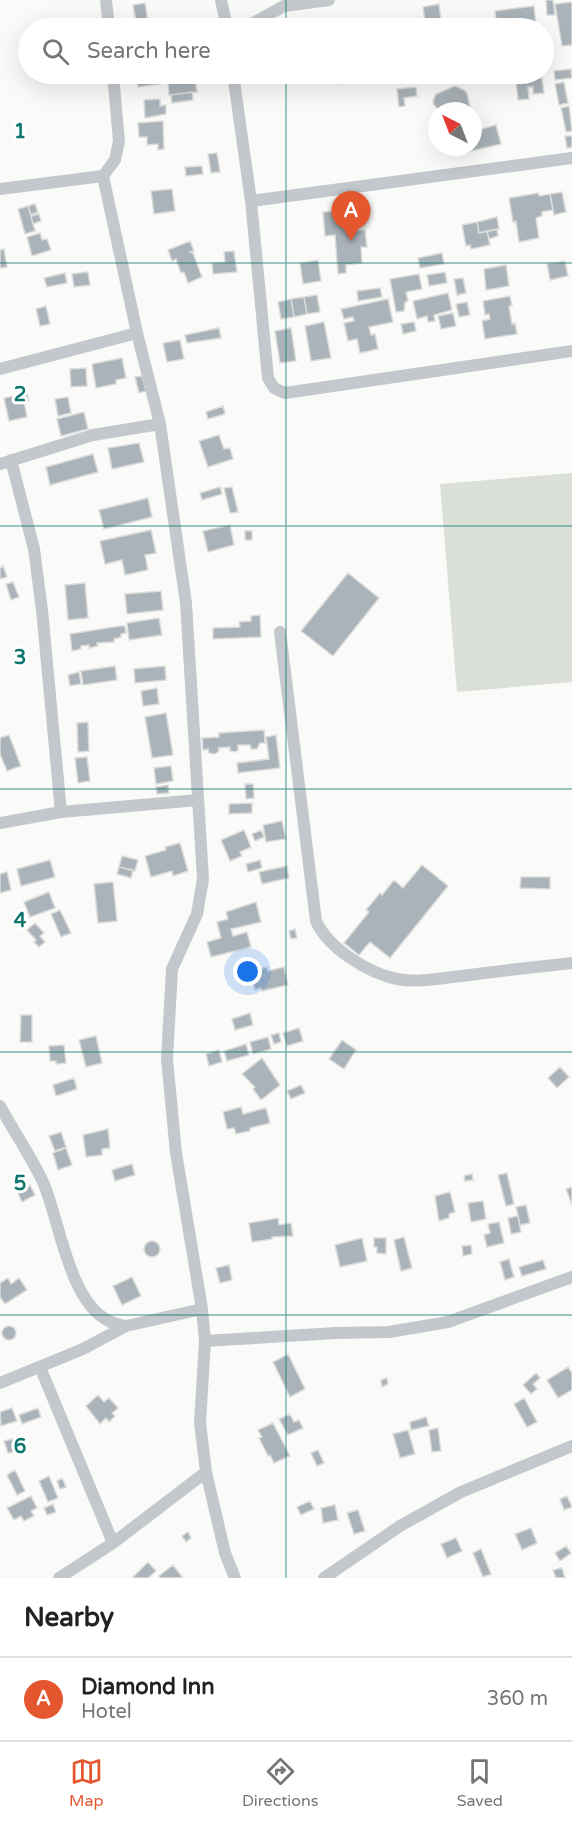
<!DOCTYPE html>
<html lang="en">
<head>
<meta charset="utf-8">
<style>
  :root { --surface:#fff; --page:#f6f6f6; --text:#222; --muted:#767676; --line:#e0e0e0; --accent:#e4572e }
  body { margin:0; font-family:"Varela Round",sans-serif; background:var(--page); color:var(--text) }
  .compass { position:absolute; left:428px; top:102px; width:54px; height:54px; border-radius:50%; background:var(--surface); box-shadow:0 6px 24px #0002; rotate:318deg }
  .you { position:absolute; left:248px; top:972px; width:21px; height:21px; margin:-15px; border:4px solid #fff; border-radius:50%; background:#1a73e8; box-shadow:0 0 0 9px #1a73e833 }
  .badge { display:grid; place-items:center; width:39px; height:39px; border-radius:50%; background:var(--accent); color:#fff; font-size:20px; font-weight:700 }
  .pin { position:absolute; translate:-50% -50px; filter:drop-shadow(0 2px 3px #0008) }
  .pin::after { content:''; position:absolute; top:32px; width:21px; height:18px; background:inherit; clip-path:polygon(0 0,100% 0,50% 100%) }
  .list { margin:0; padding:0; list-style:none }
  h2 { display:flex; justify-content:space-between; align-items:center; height:78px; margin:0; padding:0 24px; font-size:26px }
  h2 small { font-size:20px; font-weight:400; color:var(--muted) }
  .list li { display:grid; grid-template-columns:39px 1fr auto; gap:18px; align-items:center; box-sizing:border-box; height:84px; padding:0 24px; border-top:2px solid var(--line) }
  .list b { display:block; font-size:22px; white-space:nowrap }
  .list p { margin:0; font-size:20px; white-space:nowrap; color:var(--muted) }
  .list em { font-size:20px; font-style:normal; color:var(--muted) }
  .icon { flex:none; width:33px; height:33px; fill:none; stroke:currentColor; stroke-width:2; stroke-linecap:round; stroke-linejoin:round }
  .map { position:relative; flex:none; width:572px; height:1578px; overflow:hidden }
  .search { position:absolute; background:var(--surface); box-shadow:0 6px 24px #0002; left:18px; right:18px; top:18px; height:66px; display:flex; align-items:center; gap:15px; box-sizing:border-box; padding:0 21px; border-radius:33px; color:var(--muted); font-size:22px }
  .sheet { height:162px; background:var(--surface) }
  nav { display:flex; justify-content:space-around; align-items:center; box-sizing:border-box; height:84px; border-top:2px solid var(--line); background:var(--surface); font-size:16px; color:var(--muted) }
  nav a { display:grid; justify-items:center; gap:3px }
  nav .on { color:var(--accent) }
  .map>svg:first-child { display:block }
  .green { fill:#dadfd7 }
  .building { fill:#aab3b9; stroke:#dcdcda; stroke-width:1.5 }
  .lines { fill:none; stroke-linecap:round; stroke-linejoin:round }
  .minor { stroke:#c3c8cc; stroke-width:12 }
  .grid { fill:none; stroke:#0f766e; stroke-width:1.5; stroke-opacity:0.55 }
  .grid-label { font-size:20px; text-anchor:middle; font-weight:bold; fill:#0f766e; stroke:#fff; stroke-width:6; stroke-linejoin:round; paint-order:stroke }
</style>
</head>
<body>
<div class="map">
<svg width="572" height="1578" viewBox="0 0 572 1578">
  <rect width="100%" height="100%" fill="#fafaf8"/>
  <path class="green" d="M572 473V682L457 692 440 484Z"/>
  <path class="building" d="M546 0H553L555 15H547Z
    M572 2V45L562 46 555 4Z
    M145 3 149 28H137L133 5Z
    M439 4 442 28H426L423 7Z
    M534 6 536 25 497 28 495 11Z
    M544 31H545L548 55H544Z
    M571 69 572 78 555 80 554 71Z
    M158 74 160 84 138 87 137 77Z
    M168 74H190L191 79 169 82Z
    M337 74H355L356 79 341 84Z
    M195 78 197 92 169 95 168 82Z
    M542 78 544 93 533 94V87H528L529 99 518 100 516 81Z
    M564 82 568 103 559 105 555 84Z
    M455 86 464 90 467 93 471 111H440L434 105 433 101 436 94Z
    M416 87 417 96 404 98 405 106 399 107 397 89Z
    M192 92 193 100 172 103 171 95Z
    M160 99V106L166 105V114L145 118 144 100Z
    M569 106 572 131 566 132 561 108Z
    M163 121 164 149 158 150V144L147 145V137H139L138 123Z
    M496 125 501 144 467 152 466 147H473V137L479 135 478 130Z
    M565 136H572V147L567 148Z
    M217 153 220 172 211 173 208 154Z
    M202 166 203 174 186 176 185 167Z
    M172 189 175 211 154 214 151 191Z
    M562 192 566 212 554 215 550 194Z
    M538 193 539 196 550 194 553 210 542 212V216L536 218 539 238 519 242 516 221 513 222 509 198Z
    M35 204 38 212 31 215 28 206Z
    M28 206 35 231 25 234 18 209Z
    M342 211 343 223 353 222 354 231 365 230 367 247H361L362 263 346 265V273L338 274 335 235 325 236 323 212Z
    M39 214 41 221 33 224 31 216Z
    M497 217 499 229 479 233 477 222Z
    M477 222 479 233 487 231 490 245 471 249 470 245 466 246 462 225Z
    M497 229 498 236 489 239 487 231Z
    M40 233 42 240 47 239 51 250 32 256 27 237Z
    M190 241 194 251 189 252 193 253 202 277 188 283 184 272 181 273 176 259 172 261 168 250Z
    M4 249 7 267 0 268V250Z
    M234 251 237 272 213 274 212 263 225 262 224 252Z
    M442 253 444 264 420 268 418 258Z
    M318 260 321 281 303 284 300 263Z
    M565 261 568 276 550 280 547 264Z
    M506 265 509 286 486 290 484 269Z
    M88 272 90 285 74 287 72 274Z
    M445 272 447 283 429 286 427 275Z
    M65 273 67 283 47 287 44 278Z
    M419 274 422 289 406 292 408 301 405 302 404 311 396 312 390 279Z
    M463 278 466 293 457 295 454 279Z
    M380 288 382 297 358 301 357 291Z
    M448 293 452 310 434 315 435 321 428 322 427 316 417 319 413 301Z
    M317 295 320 312 307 314 304 297Z
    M510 296 512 306H509L512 324 515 323 517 334 485 339 482 321 490 319 489 314 485 315 483 301Z
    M304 297 307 314 294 317 291 299Z
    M291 299 294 317 281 319 278 302Z
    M388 299 393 322 369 327 371 335 375 334 378 349 360 353 357 339 348 341 344 323 354 321 353 317 344 319 341 309Z
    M467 302 470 315 459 317 456 304Z
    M46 306 50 324 40 326 36 309Z
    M453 313 456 326 441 329 438 316Z
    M324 322 331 358 311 361 305 326Z
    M414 322 416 331 403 334 401 324Z
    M219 328 221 338 187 343 185 335Z
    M291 328 296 361 280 363 275 331Z
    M180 340 184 359 167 362 163 343Z
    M122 358 126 378 116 380V384L96 388 92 364Z
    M86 368 87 386 71 387 70 369Z
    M142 376 146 391 139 393 135 377Z
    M27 393 29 401 24 402 27 417 9 421 4 398Z
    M68 397 71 413 58 416 55 399Z
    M223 406 225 414 208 419 206 412Z
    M84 412 88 429 61 436 57 419Z
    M219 435 224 449 230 448 233 459 208 467 199 441Z
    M139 443 144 462 112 469 108 448Z
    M93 454 98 472 50 485 46 467Z
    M220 487 222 494 202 500 200 493Z
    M232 487 238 512 230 513 224 488Z
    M148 498 152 517 104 529 99 510Z
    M230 525 234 545 208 552 203 531Z
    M151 530 156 553 145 555 148 570 125 575 122 560 105 564 100 541Z
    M245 531H252V540H245Z
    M3 566 7 577 0 579V568Z
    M348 573 379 598 333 656 301 631Z
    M13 582 19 597 11 600 6 584Z
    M85 583 88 618 68 620 65 585Z
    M161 591 163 610 127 614 125 594Z
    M260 615 261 637 213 639V628L240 627 239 622 251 621V616Z
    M159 618 162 635 129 640 127 623Z
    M120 626H125L126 633 121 634V637L114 639V642L97 643 98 646 89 648V645L81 646V649L72 651 70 634Z
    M115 666 117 680 83 685 81 671Z
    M165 666 166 680 135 683 134 669Z
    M79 672 81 684 70 686 68 675Z
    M157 688 159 704 143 706 141 691Z
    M166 713 173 755 152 758 145 717Z
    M88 722 89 751 78 752 77 723Z
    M264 730 265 743H260L257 749H251L250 745H238V750L235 752 230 751V747L218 748 219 751 215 754 209 753 208 749 203 750 202 738 219 737V733Z
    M9 735 21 766 7 771 0 754V738Z
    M276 735 280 768 238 773 237 763 269 759 266 737Z
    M87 757 90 781 78 783 75 758Z
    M171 766 173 781 156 784 154 768Z
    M245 784H253L254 798 246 799Z
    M168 785 169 793 157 794 156 787Z
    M252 803V813L229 814V804Z
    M282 821 286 839 266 842 263 825Z
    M244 830 251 847 240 852 242 856 230 861 221 840Z
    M261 830 264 837 255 841 252 834Z
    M180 843 188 871 173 876 172 871 151 877 145 856 166 850 165 847Z
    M122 856 138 860 135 871 119 867Z
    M50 860 55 877 21 886 17 869Z
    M260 860 262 868 248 872 246 864Z
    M422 865 448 886 390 958 370 942 359 955 344 943 369 912 366 910 380 893 382 895 394 880 403 888Z
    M287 866 289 878 262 884 259 872Z
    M119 867 133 870 131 878 117 874Z
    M7 872 11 890 0 893V874Z
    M521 877H550V889L520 888Z
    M113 882 117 921 98 923 94 884Z
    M49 892 55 908 30 917 24 902Z
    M256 902 261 922 231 929 233 936 247 932 251 947 211 957 207 942 221 938 217 922 228 919 226 912Z
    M60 910 71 933 61 937 51 914Z
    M35 923 44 933 40 936 45 942 39 947 34 942 36 940 27 930Z
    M295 929 297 938 291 939 289 931Z
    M267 967 268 971 284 967 288 985 262 991 261 988 255 990 250 972Z
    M250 1013 253 1025 235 1030 232 1019Z
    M21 1015H32V1042H20Z
    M299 1028 303 1041 287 1046 283 1033Z
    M279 1033 281 1042 274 1044 271 1035Z
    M96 1036 102 1063 86 1067 79 1040Z
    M268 1037 271 1049 253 1054 250 1042Z
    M342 1040 356 1050 344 1069 329 1059Z
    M246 1044 249 1055 227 1061 224 1051Z
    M64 1045 66 1063 56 1064V1061H50L49 1046Z
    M219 1050 222 1062 209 1066 206 1054Z
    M262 1058 280 1085 261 1100 253 1089 255 1087 242 1074Z
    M560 1067 569 1077 557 1088 548 1078Z
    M74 1078 77 1089 56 1096 53 1085Z
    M301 1085 305 1093 291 1099 287 1091Z
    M241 1107 243 1114 266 1108 270 1123 250 1128V1131L236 1134 234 1128 227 1129 223 1112Z
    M108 1129 110 1148 102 1149V1155L86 1157 83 1135Z
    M61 1132 66 1147 55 1151 49 1136Z
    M66 1148 72 1165 58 1170 53 1153Z
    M132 1164 135 1175 115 1181 112 1170Z
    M507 1173 514 1204 506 1206 498 1175Z
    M472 1174 473 1180 465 1181 464 1176Z
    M30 1185 35 1195 22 1202 17 1191Z
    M572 1187V1205L566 1189Z
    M450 1192 455 1212 449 1214V1218L439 1221 435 1196Z
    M483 1201 486 1219 471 1222 468 1203Z
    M526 1205 530 1223 520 1225 516 1207Z
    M518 1216 521 1232 511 1234 508 1218Z
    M278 1218 279 1225 291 1223 293 1236 272 1237V1239L252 1242 249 1223Z
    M499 1222 504 1243 487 1247 484 1235 490 1233 488 1224Z
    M404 1237 412 1268 401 1271 394 1240Z
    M362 1238 367 1261 340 1267 335 1245Z
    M374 1238H386V1254L377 1253V1247H374Z
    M144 1249a8 8 0 1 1 16 0a8 8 0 1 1-16 0Z
    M471 1245 472 1254 463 1256 462 1246Z
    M509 1259 514 1277 505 1280 500 1262Z
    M543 1260 546 1269 522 1276 519 1267Z
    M229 1265 232 1280 220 1283 216 1268Z
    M132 1277 141 1296 122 1305 113 1286Z
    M8 1278 11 1284 19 1278 27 1290 5 1304 0 1297V1283Z
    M2 1333a7 7 0 1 1 14 0a7 7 0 1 1-14 0Z
    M288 1354 305 1389 290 1397 273 1362Z
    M568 1367 572 1373V1390L558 1398 547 1380Z
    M536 1373 540 1378 533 1384 537 1389 531 1394 523 1385Z
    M387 1378 388 1384 382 1387 381 1380Z
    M98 1395 104 1402 109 1398 118 1408 112 1413 115 1416 109 1422 106 1418 100 1424 86 1406Z
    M524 1398 537 1422 527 1427 514 1404Z
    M12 1408 17 1421 1 1426 0 1412Z
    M38 1408 41 1417 22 1424 19 1415Z
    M290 1414 294 1422 299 1420 303 1428 288 1435 279 1419Z
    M426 1417 429 1426 411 1430 410 1422Z
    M273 1423 290 1456 274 1463 270 1455 268 1456 259 1438 262 1437 258 1430Z
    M438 1428 441 1451 432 1452 429 1430Z
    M408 1430 415 1454 400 1458 393 1434Z
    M24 1436 26 1445 13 1448 14 1452 8 1453 4 1441Z
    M318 1450 324 1463 317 1466 311 1453Z
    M15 1470 25 1491 17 1495 7 1475Z
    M49 1476 58 1498 48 1502 39 1481Z
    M62 1478 66 1487 60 1489 57 1481Z
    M31 1496 37 1508 31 1511 34 1516 24 1521 21 1516 14 1520 7 1508Z
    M567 1496 572 1507 564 1510 560 1499Z
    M310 1501 314 1509 301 1515 297 1507Z
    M53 1504 56 1512 47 1515 44 1508Z
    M335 1505 338 1520 323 1523 321 1508Z
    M358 1510 365 1531 354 1534 347 1513Z
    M531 1528 537 1543 522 1550 515 1534Z
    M188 1532 191 1538 186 1542 182 1536Z
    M456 1538 462 1551 447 1558 441 1544Z
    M566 1546 571 1553 560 1561 555 1553Z
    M481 1549 491 1574 483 1577 473 1553Z
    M148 1562 156 1571 148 1578H132Z
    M173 1565 183 1578H160L159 1576Z
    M562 1568 565 1578H556L553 1570Z"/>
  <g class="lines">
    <path class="minor" d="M106 0 109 28
      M221 0 227 28
      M244 28 284 6 329 0
      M233 74 251 201 268 378 274 388 285 393 572 351
      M103 176 137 333 160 424 186 603 203 879 197 914 172 969 167 1059 176 1153 202 1309 205 1341 200 1423 206 1472 225 1553 235 1578
      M0 189 103 176 115 160 119 141 113 74
      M251 201 572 158
      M0 369 137 333
      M11 460 34 549 42 610 61 812
      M0 464 93 435 160 424
      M280 632 316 921C328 948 368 973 397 979 417 983 441 978 461 976 498 971 535 967 572 963
      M0 823 61 812 198 800
      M0 1106C14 1132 31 1156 43 1182 59 1218 69 1303 109 1321 114 1324 121 1325 126 1326
      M205 1341 336 1333 389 1332 448 1322 572 1277
      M40 1367 113 1543
      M0 1383 83 1349 126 1326 202 1309
      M59 1578 113 1543 206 1472
      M324 1578 400 1526 461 1492 572 1446"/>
  </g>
  <path class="grid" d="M286 0V28M286 74V1578M0 263H572M0 526H572M0 789H572M0 1052H572M0 1315H572"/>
  <g class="grid-label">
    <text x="20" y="138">1</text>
    <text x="20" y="401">2</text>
    <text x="20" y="664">3</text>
    <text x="20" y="927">4</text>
    <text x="20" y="1190">5</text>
    <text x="20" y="1453">6</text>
  </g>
</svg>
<svg class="compass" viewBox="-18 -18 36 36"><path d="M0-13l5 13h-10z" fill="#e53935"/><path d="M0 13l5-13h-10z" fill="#767676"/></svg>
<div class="you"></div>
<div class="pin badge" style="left:351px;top:241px">A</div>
<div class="search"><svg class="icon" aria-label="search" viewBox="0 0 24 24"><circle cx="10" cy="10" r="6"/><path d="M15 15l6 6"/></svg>Search here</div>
</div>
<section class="sheet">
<h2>Nearby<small></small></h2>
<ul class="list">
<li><span class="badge">A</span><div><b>Diamond Inn</b><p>Hotel</p></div><em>360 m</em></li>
</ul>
</section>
<nav>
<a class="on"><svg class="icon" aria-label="map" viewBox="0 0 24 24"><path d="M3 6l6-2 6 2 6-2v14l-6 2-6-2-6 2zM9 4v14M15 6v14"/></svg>Map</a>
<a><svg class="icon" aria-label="directions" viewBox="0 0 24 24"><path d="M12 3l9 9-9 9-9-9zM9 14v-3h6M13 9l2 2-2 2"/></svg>Directions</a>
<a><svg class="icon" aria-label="saved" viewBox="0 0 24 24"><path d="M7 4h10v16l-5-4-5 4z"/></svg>Saved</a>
</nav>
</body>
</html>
